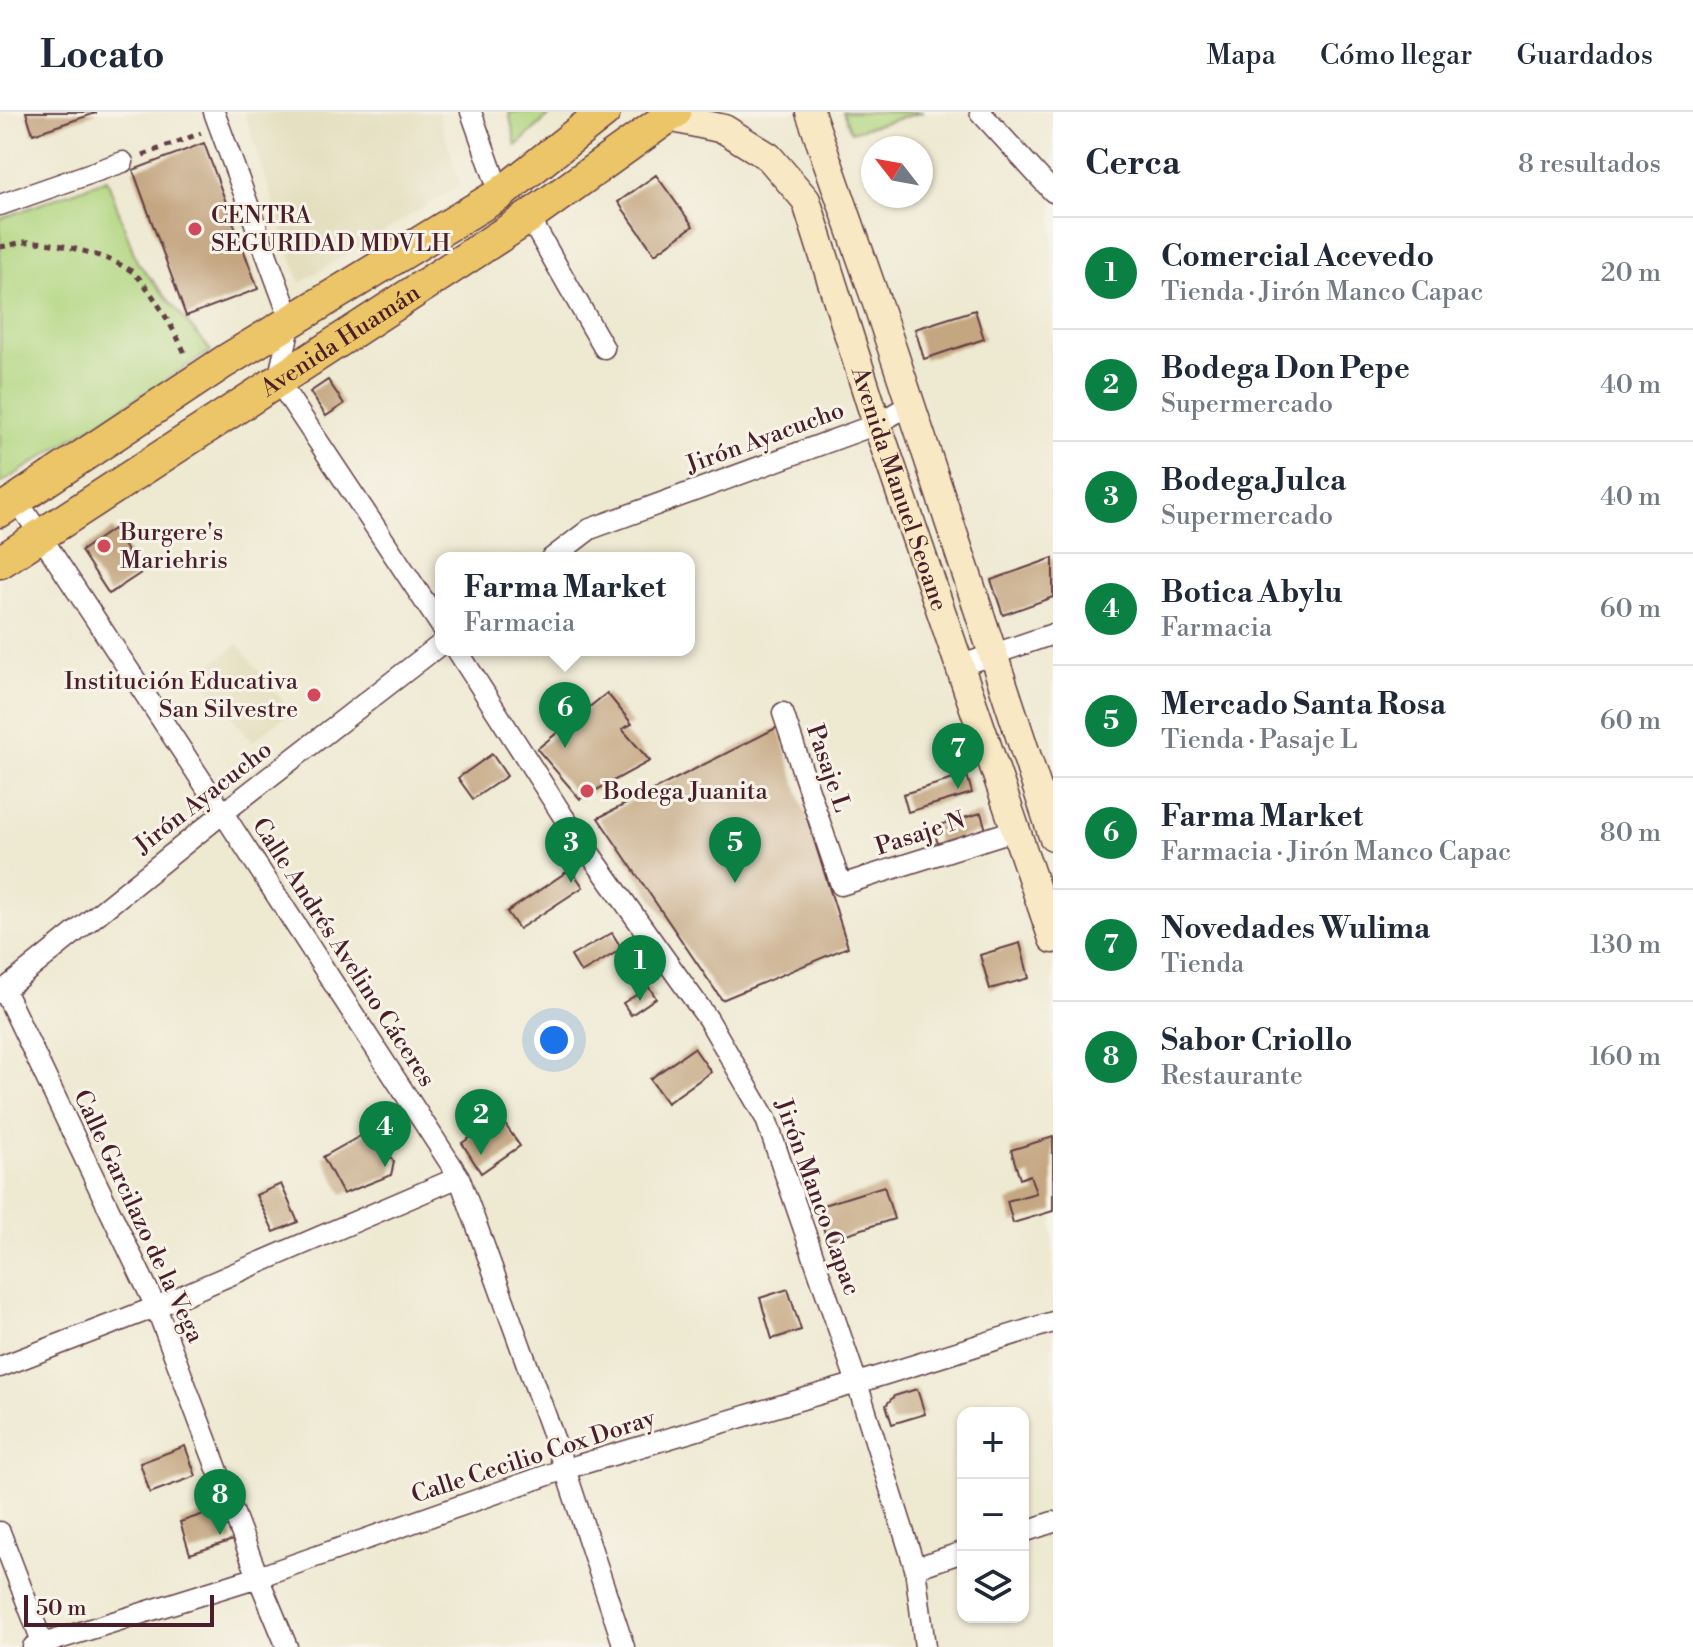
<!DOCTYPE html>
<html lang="es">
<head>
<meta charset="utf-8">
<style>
  :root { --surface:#fff; --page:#f2f2f3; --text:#1f2937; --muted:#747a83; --line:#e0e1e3; --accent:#0b8043 }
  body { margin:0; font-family:"Libre Bodoni",serif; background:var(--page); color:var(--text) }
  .controls { position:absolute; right:24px; bottom:24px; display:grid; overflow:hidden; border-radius:16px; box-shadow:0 2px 6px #0004 }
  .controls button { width:72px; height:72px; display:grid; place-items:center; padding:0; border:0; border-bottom:2px solid var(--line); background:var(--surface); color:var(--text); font:40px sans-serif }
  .compass { position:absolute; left:861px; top:24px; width:72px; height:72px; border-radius:50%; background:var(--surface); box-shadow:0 2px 6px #0004; rotate:301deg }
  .scale { position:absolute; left:24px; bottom:20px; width:190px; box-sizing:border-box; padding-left:8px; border:4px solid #4a1f2b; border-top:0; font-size:22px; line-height:28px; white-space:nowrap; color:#4a1f2b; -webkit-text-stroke:6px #f7f3e8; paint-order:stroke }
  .you { position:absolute; left:554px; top:928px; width:28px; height:28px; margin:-20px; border:6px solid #fff; border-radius:50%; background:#1a73e8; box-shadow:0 0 0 12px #1a73e833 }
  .badge { display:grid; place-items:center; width:52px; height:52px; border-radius:50%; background:var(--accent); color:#fff; font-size:26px; font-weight:700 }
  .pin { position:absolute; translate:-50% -66px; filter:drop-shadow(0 2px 4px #0008) }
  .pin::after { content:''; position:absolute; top:42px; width:28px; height:24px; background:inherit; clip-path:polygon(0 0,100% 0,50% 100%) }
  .popup { position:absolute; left:435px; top:440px; width:260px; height:104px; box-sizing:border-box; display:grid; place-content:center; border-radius:16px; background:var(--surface); filter:drop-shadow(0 2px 6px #0005); font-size:26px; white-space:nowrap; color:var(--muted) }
  .popup b { font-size:30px; color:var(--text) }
  .popup::after { content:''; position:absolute; left:50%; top:100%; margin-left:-16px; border:16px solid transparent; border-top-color:var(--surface) }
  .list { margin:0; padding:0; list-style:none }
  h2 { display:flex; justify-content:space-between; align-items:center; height:104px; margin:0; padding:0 32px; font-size:34px }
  h2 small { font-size:26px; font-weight:400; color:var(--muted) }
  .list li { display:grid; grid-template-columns:52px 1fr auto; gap:24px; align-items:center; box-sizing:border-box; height:112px; padding:0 32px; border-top:2px solid var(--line) }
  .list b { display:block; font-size:30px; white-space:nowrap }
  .list p { margin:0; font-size:26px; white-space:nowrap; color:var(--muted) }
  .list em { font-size:26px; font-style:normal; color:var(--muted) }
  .icon { flex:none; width:44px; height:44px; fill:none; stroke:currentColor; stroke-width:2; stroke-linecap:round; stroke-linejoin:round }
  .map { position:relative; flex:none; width:1053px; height:1535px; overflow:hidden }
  header { display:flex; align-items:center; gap:48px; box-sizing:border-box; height:112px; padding:0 40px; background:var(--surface); border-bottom:2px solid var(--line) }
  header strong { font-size:38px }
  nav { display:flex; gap:44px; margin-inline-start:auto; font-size:28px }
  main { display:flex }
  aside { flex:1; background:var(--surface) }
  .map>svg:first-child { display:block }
  .built { fill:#e2dcba }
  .green { fill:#b0d67f; stroke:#7d7a55; stroke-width:2 }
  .building { fill:#c4a681 }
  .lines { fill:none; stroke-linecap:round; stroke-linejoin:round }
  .street-casing { stroke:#633d44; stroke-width:23 }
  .secondary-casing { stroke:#633d44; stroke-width:31 }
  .primary-casing { stroke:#633d44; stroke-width:35 }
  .path { stroke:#633d44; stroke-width:5; stroke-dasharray:6 6; stroke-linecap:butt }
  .street { stroke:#fff; stroke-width:20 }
  .secondary { stroke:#f8e8c3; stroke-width:28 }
  .primary { stroke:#edc569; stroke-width:32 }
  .poi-dot { fill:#d1495b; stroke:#f7f3e8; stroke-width:3 }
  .labels { text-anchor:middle; stroke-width:6; stroke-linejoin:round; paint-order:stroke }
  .poi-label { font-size:24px; fill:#4a1f2b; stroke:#f7f3e8; text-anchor:start }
  .street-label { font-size:24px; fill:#4a1f2b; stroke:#f7f3e8 }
</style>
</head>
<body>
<header>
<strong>Locato</strong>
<nav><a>Mapa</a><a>Cómo llegar</a><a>Guardados</a></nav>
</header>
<main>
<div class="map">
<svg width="1053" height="1535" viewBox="0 0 1053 1535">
  <rect width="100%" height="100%" fill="#f7f3e8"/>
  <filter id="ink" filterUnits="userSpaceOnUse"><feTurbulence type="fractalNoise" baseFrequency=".0125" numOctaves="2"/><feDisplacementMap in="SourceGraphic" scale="16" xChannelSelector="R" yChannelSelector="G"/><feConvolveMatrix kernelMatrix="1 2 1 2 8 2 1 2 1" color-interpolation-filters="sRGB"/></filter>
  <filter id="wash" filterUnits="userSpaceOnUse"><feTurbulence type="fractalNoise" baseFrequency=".006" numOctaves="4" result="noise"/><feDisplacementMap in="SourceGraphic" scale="32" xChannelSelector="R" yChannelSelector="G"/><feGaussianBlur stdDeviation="1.8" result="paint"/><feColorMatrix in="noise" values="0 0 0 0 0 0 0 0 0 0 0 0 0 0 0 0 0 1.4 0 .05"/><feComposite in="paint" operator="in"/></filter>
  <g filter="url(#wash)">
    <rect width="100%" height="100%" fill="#eee9d1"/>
    <path class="built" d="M244 0H438L460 73 300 171Z
      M238 532 291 600 252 630 199 562Z"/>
    <path class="green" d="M509 0H553L516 34Z
      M843 0H923L851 20Z
      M107 67 137 150 211 239 0 372V107Z"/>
    <g id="blocks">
      <path class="building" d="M26 0H96V1L33 22Z
        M204 31 258 177 186 204 133 58Z
        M656 63 693 114 655 142 618 90Z
        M975 198 984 227 924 247 915 217Z
        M328 268 344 292 326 304 310 280Z
        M113 417 141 461 109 482 81 439Z
        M1053 446V485L1003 503 991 468Z
        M607 581 632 612 622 617 650 649 580 687 537 637Z
        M778 615 848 835 722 888 598 706Z
        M492 642 507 664 473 687 458 666Z
        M967 663 972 681 908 700 903 682Z
        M981 701 986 718 938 732 933 715Z
        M571 757 583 775 519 817 507 800Z
        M612 821 622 837 581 861 571 844Z
        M1020 831 1029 866 990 877 980 843Z
        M649 875 656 886 631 903 623 891Z
        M694 936 711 960 667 991 650 967Z
        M500 1005 520 1034 481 1061 462 1031Z
        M371 1018 394 1050 391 1063 343 1082 323 1045Z
        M1053 1025V1099L1013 1111 1007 1089 1036 1081 1030 1063 1020 1067 1011 1038Z
        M281 1072 298 1110 274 1120 256 1083Z
        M884 1074 894 1107 827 1128 817 1095Z
        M788 1177 801 1218 772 1227 760 1186Z
        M917 1277 925 1302 892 1312 886 1293 894 1284Z
        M185 1334 196 1364 150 1381 140 1351Z
        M222 1396 233 1428 190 1442 180 1410Z"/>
    </g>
  </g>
  <g filter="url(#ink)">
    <use href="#blocks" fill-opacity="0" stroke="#633d44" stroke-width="2"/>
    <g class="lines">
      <g class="street-casing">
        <path id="street" d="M214 0 291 209 278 269 441 514
          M471 0 500 82
          M980 0 1053 80
          M0 93 123 50
          M529 105 604 236
          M17 388 223 701 459 1065 565 1357 624 1535
          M552 446 590 417 877 312 911 292
          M457 538 563 704 708 907 766 1007 857 1271 915 1456 925 1535
          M959 554 1053 522
          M783 601 841 773 1015 718
          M4 878 156 1195 258 1465 287 1535
          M0 881 223 701 441 532
          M0 1255 156 1195 459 1065
          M0 1420 44 1535
          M1023 1420 1053 1410
          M915 1456 963 1440
          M33 1535 258 1465 565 1357 857 1271 1053 1210"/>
      </g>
      <g class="secondary-casing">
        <g id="secondary">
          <path id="s1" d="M665 0 669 5 724 17 769 45 806 88 877 312 1053 827"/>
          <path d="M810 0 879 197 1053 724"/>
        </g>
      </g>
      <g class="primary-casing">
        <g id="primary">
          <path d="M0 399 224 250 500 82 604 0"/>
          <path id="s2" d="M0 450 529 105 675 0"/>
        </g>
      </g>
      <path class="path" d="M143 43 201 21
        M0 135C8 134 17 131 25 130 50 128 119 145 137 164 152 179 178 224 186 244"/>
      <use href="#street" class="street"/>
      <use href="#secondary" class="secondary"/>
      <use href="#primary" class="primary"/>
    </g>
  </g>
  <g class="poi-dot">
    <circle cx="195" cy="117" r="8"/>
    <circle cx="104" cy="434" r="8"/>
    <circle cx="314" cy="583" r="8"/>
    <circle cx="587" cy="679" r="8"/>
  </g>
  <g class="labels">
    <g class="poi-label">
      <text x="211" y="111">CENTRA<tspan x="211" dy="28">SEGURIDAD MDVLH</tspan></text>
      <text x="120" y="428">Burgere's<tspan x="120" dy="28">Mariehris</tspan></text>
      <text x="298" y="577" text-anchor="end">Institución Educativa<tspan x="298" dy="28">San Silvestre</tspan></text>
      <text x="603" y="687">Bodega Juanita</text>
    </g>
    <g class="street-label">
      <text dy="8" stroke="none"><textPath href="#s2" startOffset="406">Avenida Huamán</textPath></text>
      <text transform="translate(765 325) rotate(-20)" y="8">Jirón Ayacucho</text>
      <text dy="8" stroke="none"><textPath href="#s1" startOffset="476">Avenida Manuel Seoane</textPath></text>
      <text transform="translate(829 656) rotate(71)" y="8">Pasaje L</text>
      <text transform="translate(203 685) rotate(-38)" y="8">Jirón Ayacucho</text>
      <text transform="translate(920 721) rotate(-18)" y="8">Pasaje N</text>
      <text transform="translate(344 840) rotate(57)" y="8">Calle Andrés Avelino Cáceres</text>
      <text transform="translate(818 1085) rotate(70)" y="8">Jirón Manco Capac</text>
      <text transform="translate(139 1104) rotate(65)" y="8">Calle Garcilazo de la Vega</text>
      <text transform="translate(533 1344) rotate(-18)" y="8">Calle Cecilio Cox Doray</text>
    </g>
  </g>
</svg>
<div class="controls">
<button>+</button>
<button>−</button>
<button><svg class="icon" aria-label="layers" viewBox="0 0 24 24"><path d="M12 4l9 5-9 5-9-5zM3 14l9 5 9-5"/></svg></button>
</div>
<svg class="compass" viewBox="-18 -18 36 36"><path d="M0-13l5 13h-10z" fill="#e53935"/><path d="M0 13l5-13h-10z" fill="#747a83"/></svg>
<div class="scale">50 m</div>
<div class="you"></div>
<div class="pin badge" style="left:640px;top:889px">1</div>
<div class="pin badge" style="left:481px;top:1043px">2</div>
<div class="pin badge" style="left:571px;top:771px">3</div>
<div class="pin badge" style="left:385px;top:1055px">4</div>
<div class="pin badge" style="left:735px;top:771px">5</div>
<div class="pin badge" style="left:565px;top:636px">6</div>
<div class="popup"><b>Farma Market</b>Farmacia</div>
<div class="pin badge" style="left:958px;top:677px">7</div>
<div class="pin badge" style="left:220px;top:1423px">8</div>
</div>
<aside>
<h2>Cerca<small>8 resultados</small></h2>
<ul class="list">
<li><span class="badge">1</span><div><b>Comercial Acevedo</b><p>Tienda · Jirón Manco Capac</p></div><em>20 m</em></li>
<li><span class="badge">2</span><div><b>Bodega Don Pepe</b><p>Supermercado</p></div><em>40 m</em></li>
<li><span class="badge">3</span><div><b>Bodega Julca</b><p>Supermercado</p></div><em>40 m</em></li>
<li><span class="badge">4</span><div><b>Botica Abylu</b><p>Farmacia</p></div><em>60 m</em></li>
<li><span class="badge">5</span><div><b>Mercado Santa Rosa</b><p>Tienda · Pasaje L</p></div><em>60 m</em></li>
<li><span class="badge">6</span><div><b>Farma Market</b><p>Farmacia · Jirón Manco Capac</p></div><em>80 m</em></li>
<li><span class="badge">7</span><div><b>Novedades Wulima</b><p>Tienda</p></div><em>130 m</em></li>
<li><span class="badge">8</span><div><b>Sabor Criollo</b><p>Restaurante</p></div><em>160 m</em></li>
</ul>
</aside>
</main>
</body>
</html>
